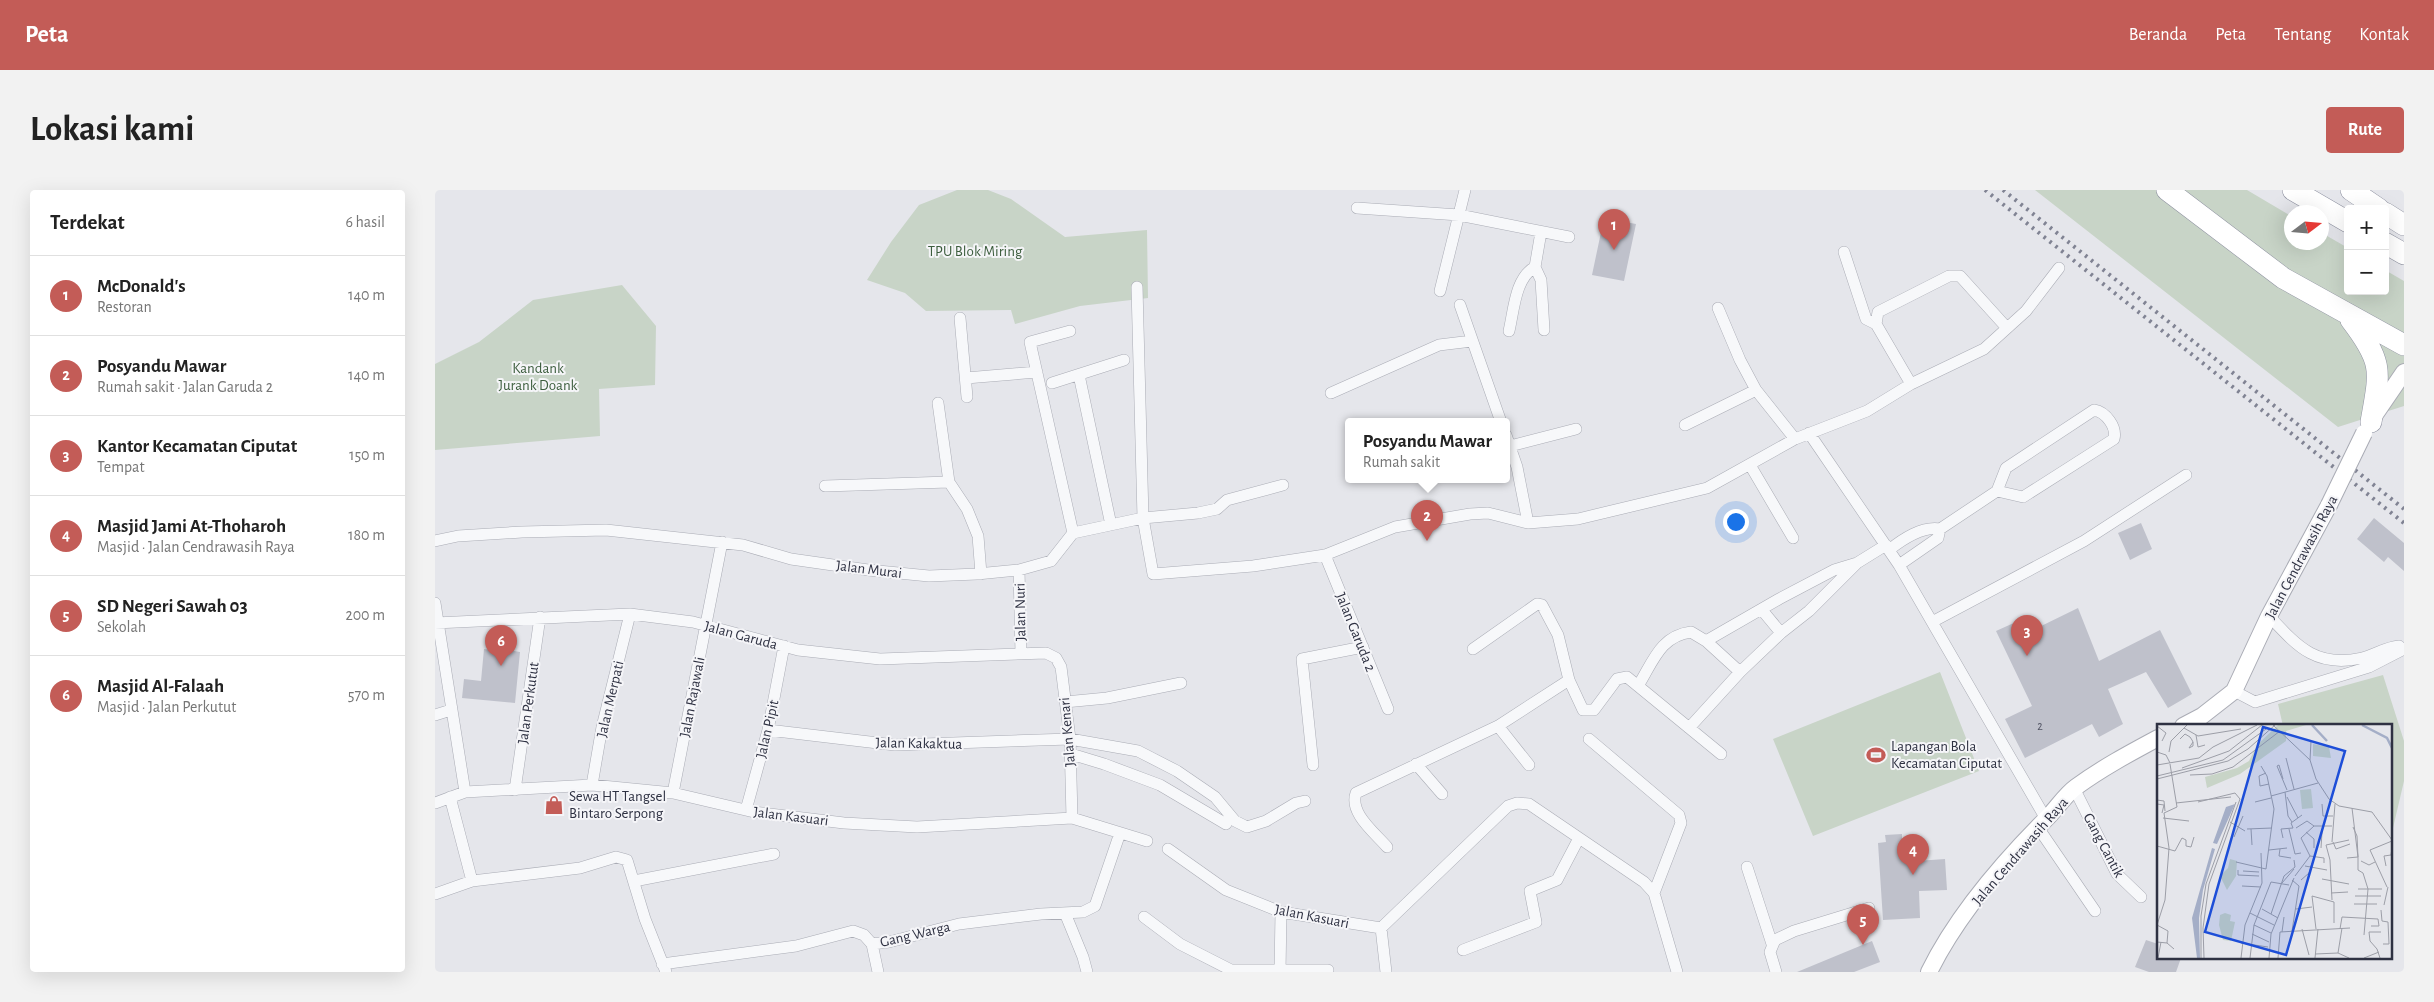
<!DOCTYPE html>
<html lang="id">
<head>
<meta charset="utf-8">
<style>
  :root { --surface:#fff; --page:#f2f2f2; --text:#222; --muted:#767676; --line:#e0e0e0; --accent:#c35c57 }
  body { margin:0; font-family:"Alegreya Sans",sans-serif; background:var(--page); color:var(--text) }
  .controls { position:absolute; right:15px; top:15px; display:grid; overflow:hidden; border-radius:5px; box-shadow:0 5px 20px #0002 }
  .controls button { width:45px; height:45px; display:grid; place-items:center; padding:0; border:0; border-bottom:1px solid var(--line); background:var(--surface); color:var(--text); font:25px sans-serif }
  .compass { position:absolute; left:1849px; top:15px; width:45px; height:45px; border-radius:50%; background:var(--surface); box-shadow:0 5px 20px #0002; rotate:74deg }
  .you { position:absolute; left:1300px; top:331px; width:18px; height:18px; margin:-12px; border:4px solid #fff; border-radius:50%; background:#1a73e8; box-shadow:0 0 0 8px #1a73e833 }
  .badge { display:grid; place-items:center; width:32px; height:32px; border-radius:50%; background:var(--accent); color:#fff; font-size:16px; font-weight:700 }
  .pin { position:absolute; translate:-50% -41px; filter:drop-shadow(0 1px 2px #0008) }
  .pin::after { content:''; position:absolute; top:26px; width:18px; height:15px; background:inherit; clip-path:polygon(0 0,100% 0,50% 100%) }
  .popup { position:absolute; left:910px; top:228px; width:165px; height:65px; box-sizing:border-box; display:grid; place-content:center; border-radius:5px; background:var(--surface); filter:drop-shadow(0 1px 4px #0005); font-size:16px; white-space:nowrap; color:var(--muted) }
  .popup b { font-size:19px; color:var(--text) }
  .popup::after { content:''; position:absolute; left:50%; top:100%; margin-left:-10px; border:10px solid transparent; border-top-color:var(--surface) }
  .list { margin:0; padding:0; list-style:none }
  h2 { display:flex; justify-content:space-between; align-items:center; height:65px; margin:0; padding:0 20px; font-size:21px }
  h2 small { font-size:16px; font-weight:400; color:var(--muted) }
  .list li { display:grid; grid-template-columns:32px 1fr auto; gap:15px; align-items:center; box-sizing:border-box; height:80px; padding:0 20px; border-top:1px solid var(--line) }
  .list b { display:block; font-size:19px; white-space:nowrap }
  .list p { margin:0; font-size:16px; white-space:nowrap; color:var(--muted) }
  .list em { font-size:16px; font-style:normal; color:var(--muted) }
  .map { position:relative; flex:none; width:1969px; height:782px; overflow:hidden; border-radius:5px }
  header { display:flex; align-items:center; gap:30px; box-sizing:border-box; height:70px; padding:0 25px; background:var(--accent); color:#fff }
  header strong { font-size:24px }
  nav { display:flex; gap:28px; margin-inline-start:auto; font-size:18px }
  .intro { display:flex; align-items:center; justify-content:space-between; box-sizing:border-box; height:120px; padding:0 30px }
  h1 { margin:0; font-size:35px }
  .button { padding:12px 22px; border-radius:5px; background:var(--accent); color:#fff; font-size:18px; font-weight:700 }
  main { display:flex; gap:30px; padding:0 30px }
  aside { flex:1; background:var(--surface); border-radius:5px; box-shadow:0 5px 20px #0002 }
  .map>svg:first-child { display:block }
  .green { fill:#c8d4c7 }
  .building { fill:#bfc1cb }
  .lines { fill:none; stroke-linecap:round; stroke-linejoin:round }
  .minor-casing { stroke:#aaacb5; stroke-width:12 }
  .secondary-casing { stroke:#aaacb5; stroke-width:18 }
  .motorway-casing { stroke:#8e91a0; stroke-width:22 }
  .minor { stroke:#f7f8fa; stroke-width:11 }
  .secondary { stroke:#fff; stroke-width:16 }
  .motorway { stroke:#fff; stroke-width:21 }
  .rail { stroke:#808393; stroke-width:4; stroke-dasharray:2.5 5; stroke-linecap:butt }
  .secondary-bridge-casing { stroke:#aaacb5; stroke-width:18; stroke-linecap:butt }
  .secondary-bridge { stroke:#fff; stroke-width:16 }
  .labels { text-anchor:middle; stroke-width:4; stroke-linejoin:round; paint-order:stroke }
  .number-label { font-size:12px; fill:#525564 }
  .park-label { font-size:15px; fill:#3c5d3d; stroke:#f5f5f8 }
  .street-label { font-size:15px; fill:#2e3142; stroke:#f5f5f8 }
  .poi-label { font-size:15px; fill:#2e3142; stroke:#f5f5f8; text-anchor:start }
  .inset-river { fill:none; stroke:#a4aec7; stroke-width:2.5 }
  .inset-road { fill:none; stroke:#9c9ea7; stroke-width:1 }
  .view { fill:#1d4ed8; fill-opacity:0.15; stroke:#1d4ed8; stroke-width:2.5 }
  .inset-edge { fill:none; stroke:#2e3142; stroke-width:2.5 }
</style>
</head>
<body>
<header>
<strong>Peta</strong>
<nav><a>Beranda</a><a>Peta</a><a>Tentang</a><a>Kontak</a></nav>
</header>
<div class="intro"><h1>Lokasi kami</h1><a class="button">Rute</a></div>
<main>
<aside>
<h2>Terdekat<small>6 hasil</small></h2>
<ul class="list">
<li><span class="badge">1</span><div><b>McDonald's</b><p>Restoran</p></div><em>140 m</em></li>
<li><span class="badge">2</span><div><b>Posyandu Mawar</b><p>Rumah sakit · Jalan Garuda 2</p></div><em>140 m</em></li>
<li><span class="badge">3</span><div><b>Kantor Kecamatan Ciputat</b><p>Tempat</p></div><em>150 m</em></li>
<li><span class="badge">4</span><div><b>Masjid Jami At-Thoharoh</b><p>Masjid · Jalan Cendrawasih Raya</p></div><em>180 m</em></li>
<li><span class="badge">5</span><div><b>SD Negeri Sawah 03</b><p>Sekolah</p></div><em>200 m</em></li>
<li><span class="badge">6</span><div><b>Masjid Al-Falaah</b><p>Masjid · Jalan Perkutut</p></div><em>570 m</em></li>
</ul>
</aside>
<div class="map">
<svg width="1969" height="782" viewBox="0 0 1969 782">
  <rect width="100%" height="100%" fill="#e5e6eb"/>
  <path class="green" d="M522 0H553L576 9 630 47 712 40 713 108 645 116 580 134 576 120 491 121 470 103 432 90 456 52 484 15Z
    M1600 0H1812L1856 26V52H1886L1887 43 1913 58V101H1950V80L1969 91V216L1903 237Z
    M187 95 221 136 220 195 164 199 165 246 0 260V174L44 152 98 110Z
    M1505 482 1544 581 1378 646 1338 549Z
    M1948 485 1969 551V591L1958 638 1955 640V536H1848L1843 514Z"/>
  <path class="building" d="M1169 28 1201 34 1189 91 1157 85Z
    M1939 328 1969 353V381L1953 367 1949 372 1922 349Z
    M1706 333 1717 359 1695 370 1683 343Z
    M1643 418 1664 471 1725 440 1757 504 1733 518 1711 482 1673 499 1688 534 1664 547 1657 534 1590 568 1570 529 1597 516 1561 441 1592 427 1598 440Z
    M57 454 79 456V461L85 462 80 513 27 508 29 489 46 491 49 459 56 460Z
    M1467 644V650H1481L1482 671 1510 669 1512 700 1484 701 1485 728 1448 730 1443 653 1451 652 1450 645Z
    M1711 750 1723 754V768H1746L1741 782H1714L1700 777Z
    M1437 751 1445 772 1419 782H1362Z"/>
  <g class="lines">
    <g class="minor-casing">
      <path id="minor" d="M922 18 1024 25 1134 47
        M1106 42 1100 77 1106 90 1109 140
        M1409 62 1431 129 1441 134
        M702 97 708 328 718 384 818 376 890 365 960 337 1035 324 1053 323 1093 333 1143 329 1272 298 1360 249 1432 221 1476 194 1549 159 1591 121 1624 78
        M1005 101 1030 0
        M1025 115 1066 232
        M1283 118 1305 170 1321 200 1360 249
        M525 128 532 207
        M635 141 595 152 638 343
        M1074 141C1079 120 1080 88 1100 77
        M644 185 676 335
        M531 188 602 182
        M617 193 689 170
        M1476 194 1441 134 1443 122 1514 86H1525L1572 138
        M896 203 1004 155 1037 151
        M503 213 514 292 532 319 543 346 546 384
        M1250 235 1321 200
        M1374 243 1464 375 1611 629
        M1071 245 1082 277 1093 333
        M1075 256 1141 239
        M1315 275 1358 348
        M390 296 514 292
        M0 351 23 346 87 342 171 340 308 355 356 369 433 380 494 386 542 384 584 380 616 371 638 343 708 328 763 323 782 319 792 310 848 295
        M1454 360C1468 349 1487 336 1505 339L1562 301 1571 278 1659 220C1671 222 1682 237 1679 249L1588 307 1562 301
        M890 365 953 519
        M1464 375 1503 348 1505 339
        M584 380 586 463
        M0 413 30 602
        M1327 420 1346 443
        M1834 426C1863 457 1881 478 1927 468 1939 465 1951 457 1964 456
        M1497 432 1649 351 1751 285
        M0 433 195 424 258 432 363 460 445 469 611 463 621 468 626 477 635 549 637 628
        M1271 451 1344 409 1399 380 1422 373 1451 355
        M1038 459 1102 414 1107 415 1123 445 1134 490 1148 520H1159L1182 489 1192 487 1286 564
        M1203 496C1218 472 1225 446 1256 442L1271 451 1305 482
        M1799 501 1820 512 1934 477 1969 459
        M630 512 672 508 746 493
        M0 525 16 520
        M1063 536 1094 575
        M1254 538 1305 482 1346 443 1374 421 1422 373
        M333 540 460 555 635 549 703 561 742 581 780 607 800 631 812 637 831 631 861 613 870 611
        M1154 549 1244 625 1246 633 1219 703
        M636 564 669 574 725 595 791 634
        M981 574 1007 604
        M878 575 867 469 928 457
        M157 595 167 537 195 424
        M1639 598 1682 684 1706 707
        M80 600 105 427
        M238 603 287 352
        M15 607 37 691
        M0 613 30 602 157 595 238 603 319 622 409 633 482 637 637 628 712 651
        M311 620 333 540 349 456
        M1602 636 1660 721
        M952 657C939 642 914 623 921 603L1063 536 1134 490
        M733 659 791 700 846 722 946 738
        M1312 677 1337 754
        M199 691 339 664
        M0 704 37 691 145 678 181 667 192 670 210 729 231 782
        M630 723 648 767 652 782
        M709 727 745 754 796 780H893
        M946 738 1073 616 1082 613 1094 614 1209 692 1219 703 1242 782
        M946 738 951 782
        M437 754 443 782
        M1028 760 1101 732 1095 701 1122 690 1144 648
        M227 774 361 756 418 741 429 745 437 754 454 752 524 734 606 724 648 722 660 716 685 643
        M845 782 846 722
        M1341 782 1335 762 1340 750 1359 741 1434 718"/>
    </g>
    <g class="secondary-casing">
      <path id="secondary" d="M1939 226 1969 182
        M1748 536 1767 526 1799 501 1834 426 1894 315
        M1494 782C1521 727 1569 671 1612 628 1622 618 1630 605 1641 597 1667 578 1695 563 1723 548"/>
    </g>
    <g class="motorway-casing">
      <path id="motorway" d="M1732 0 1848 88 1969 155
        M1858 0 1913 32
        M1916 0 1944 19
        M1950 23 1969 35
        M1950 53 1969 64
        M1916 130C1949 173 1945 181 1936 232"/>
    </g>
    <use href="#minor" class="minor"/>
    <use href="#secondary" class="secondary"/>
    <use href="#motorway" class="motorway"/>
    <path class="rail" d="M1550 0 1969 333
      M1568 0 1969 319"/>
    <g class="secondary-bridge-casing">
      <path id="secondary-bridge" d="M1894 315 1929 243"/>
    </g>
    <use href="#secondary-bridge" class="secondary-bridge"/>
  </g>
  <defs>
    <g id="stadium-bare" transform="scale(1.5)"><path d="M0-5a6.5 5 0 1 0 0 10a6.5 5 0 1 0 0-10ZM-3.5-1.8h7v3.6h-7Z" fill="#c35c57" stroke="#f5f5f8" stroke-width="2.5" paint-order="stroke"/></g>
    <g id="shop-bare" transform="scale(1.5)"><path d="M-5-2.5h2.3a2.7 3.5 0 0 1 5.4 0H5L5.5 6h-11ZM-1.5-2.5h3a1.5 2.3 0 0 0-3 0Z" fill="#c35c57" stroke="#f5f5f8" stroke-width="2.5" paint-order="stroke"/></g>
  </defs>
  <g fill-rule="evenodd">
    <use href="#stadium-bare" x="1441" y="565"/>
    <use href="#shop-bare" x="119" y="615"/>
  </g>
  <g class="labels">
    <g class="number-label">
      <text x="1605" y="540">2</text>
    </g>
    <g class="park-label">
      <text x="540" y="66">TPU Blok Miring</text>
      <text x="103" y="183">Kandank<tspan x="103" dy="17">Jurank Doank</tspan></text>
    </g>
    <g class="street-label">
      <text transform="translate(1866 367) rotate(-62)" y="5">Jalan Cendrawasih Raya</text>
      <text transform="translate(434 379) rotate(7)" y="5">Jalan Murai</text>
      <text transform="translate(585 422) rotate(-91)" y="5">Jalan Nuri</text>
      <text transform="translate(921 442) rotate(68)" y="5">Jalan Garuda 2</text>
      <text transform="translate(306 445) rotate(15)" y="5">Jalan Garuda</text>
      <text transform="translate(257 507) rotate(-79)" y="5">Jalan Rajawali</text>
      <text transform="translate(175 509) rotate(-77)" y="5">Jalan Merpati</text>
      <text transform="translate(93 513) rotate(-82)" y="5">Jalan Perkutut</text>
      <text transform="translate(332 539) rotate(-77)" y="5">Jalan Pipit</text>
      <text transform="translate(632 542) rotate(-95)" y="5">Jalan Kenari</text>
      <text transform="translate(484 553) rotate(1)" y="5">Jalan Kakaktua</text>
      <text transform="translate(356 626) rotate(7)" y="5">Jalan Kasuari</text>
      <text transform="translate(1669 655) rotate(62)" y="5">Gang Cantik</text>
      <text transform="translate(1585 661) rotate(-49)" y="5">Jalan Cendrawasih Raya</text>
      <text transform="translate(877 726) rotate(11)" y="5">Jalan Kasuari</text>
      <text transform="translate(480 744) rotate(-13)" y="5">Gang Warga</text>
    </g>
    <g class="poi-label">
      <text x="1456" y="561">Lapangan Bola<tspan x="1456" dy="17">Kecamatan Ciputat</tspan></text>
      <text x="134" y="611">Sewa HT Tangsel<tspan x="134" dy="17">Bintaro Serpong</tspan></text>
    </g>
  </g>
  <g transform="translate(1722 534)">
    <rect width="235" height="235" fill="#e5e6eb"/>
    <path d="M121 1H149L129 7V17L83 50 50 64 48 53 80 44 92 37 100 21ZM156 20 172 23 174 34 156 32ZM154 65 156 84 145 85 143 66ZM73 135 80 137 79 152 70 166 63 152 71 144ZM68 189 74 191 73 197 78 198 74 217 66 216 62 201 63 191Z" fill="#c8d4c7"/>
    <path d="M78 80 60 120 56 119 69 83ZM55 124 58 125 46 166 42 194 43 234H40L35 194Z" fill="#a4aec7"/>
    <path class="inset-river" d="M155 1 170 17M205 1 230 14 235 24"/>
    <path class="inset-road" d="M116 1 153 36 159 55 172 75 182 82 215 88 235 116M0 2 9 9 5 17M27 4 41 12 84 5M39 11 41 23 48 21M23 15 28 10 33 13 35 16 36 18V22L32 24 36 18M0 28 9 31 13 39M12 28 14 17 30 1M129 34 137 65M153 36 154 17M0 41 42 34 56 23 100 1M25 44 72 27 105 1M109 49 102 52 103 62 112 60M33 51 55 50 76 43 123 7M0 52 66 36 109 5M0 55 71 37 91 25 118 1M126 55 122 41 120 42 130 66M128 68 131 92 135 98M114 72 161 59M130 73 141 94M0 76 7 77 8 87M41 78 78 69 83 75M98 78 114 74M19 79 74 73M0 80 7 81 5 89M165 80 166 92H176M195 84 201 133M6 94 32 97M73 98 88 107M196 103 200 112 201 133M139 104 150 97 157 102H175M90 105 115 104M94 105 95 121M132 105 138 130 144 129M149 108 157 115V124M77 113 86 92M126 114 124 105 136 104 134 99 145 91M175 118 178 80M176 118 179 125 193 120M0 122 18 127 25 114 29 116V122L34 123 37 113M164 124 165 108M123 125 122 132 134 134M112 126 130 124M104 129 105 159M153 132 144 114 157 102M153 132 167 134V139M190 134 201 133V146L206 149 211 165 207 211M204 137 212 141 218 138M79 138 109 145 117 85 110 52 104 42M148 142 170 146M229 142 227 132 234 131 235 124M81 146V151L102 152M86 147 102 148M138 152 153 132M165 155 192 160M135 156 142 162 135 207M144 156 152 149 155 139M125 159 137 145M85 162 104 163M230 163 213 126 235 117M201 165H225M174 169 191 168M198 172H224M175 176 173 136 169 121 192 116M197 180H220M227 181 231 163M105 185 121 194M139 185 155 183M224 186 225 197 231 198 232 220H226M93 189 117 201M114 190 127 152 138 143 137 136M0 201 8 176 12 124 7 89 20 83 13 40M0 201 11 207 10 219M97 201 114 209M145 205 152 231M159 205 155 172 177 178V199M183 205 185 193 221 195 222 202H214M125 208 127 193M95 210 112 218M0 218 10 219 17 225M84 219 111 223M181 229 185 204M158 230 181 229 192 234M1 234 4 218M44 234V192L49 160 79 78M47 234 46 204 52 160 83 75M84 234 88 201 105 159M93 234 97 201 114 158 132 161M112 234 114 210 137 154M121 234 123 208 193 204M158 234 161 205M207 234 222 228M223 234 220 225 213 217 212 208H224"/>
    <path class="view" d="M106 3 188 27 129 231 48 208Z"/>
    <rect width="235" height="235" class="inset-edge"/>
  </g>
</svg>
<div class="controls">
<button>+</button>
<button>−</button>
</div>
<svg class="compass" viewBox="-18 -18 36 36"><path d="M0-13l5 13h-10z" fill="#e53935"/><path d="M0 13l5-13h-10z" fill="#767676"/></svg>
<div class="you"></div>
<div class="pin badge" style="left:1179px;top:60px">1</div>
<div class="pin badge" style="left:992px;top:351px">2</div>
<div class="popup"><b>Posyandu Mawar</b>Rumah sakit</div>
<div class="pin badge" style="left:1592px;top:466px">3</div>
<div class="pin badge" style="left:1478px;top:685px">4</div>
<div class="pin badge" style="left:1428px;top:755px">5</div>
<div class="pin badge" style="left:66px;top:476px">6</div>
</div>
</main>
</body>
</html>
